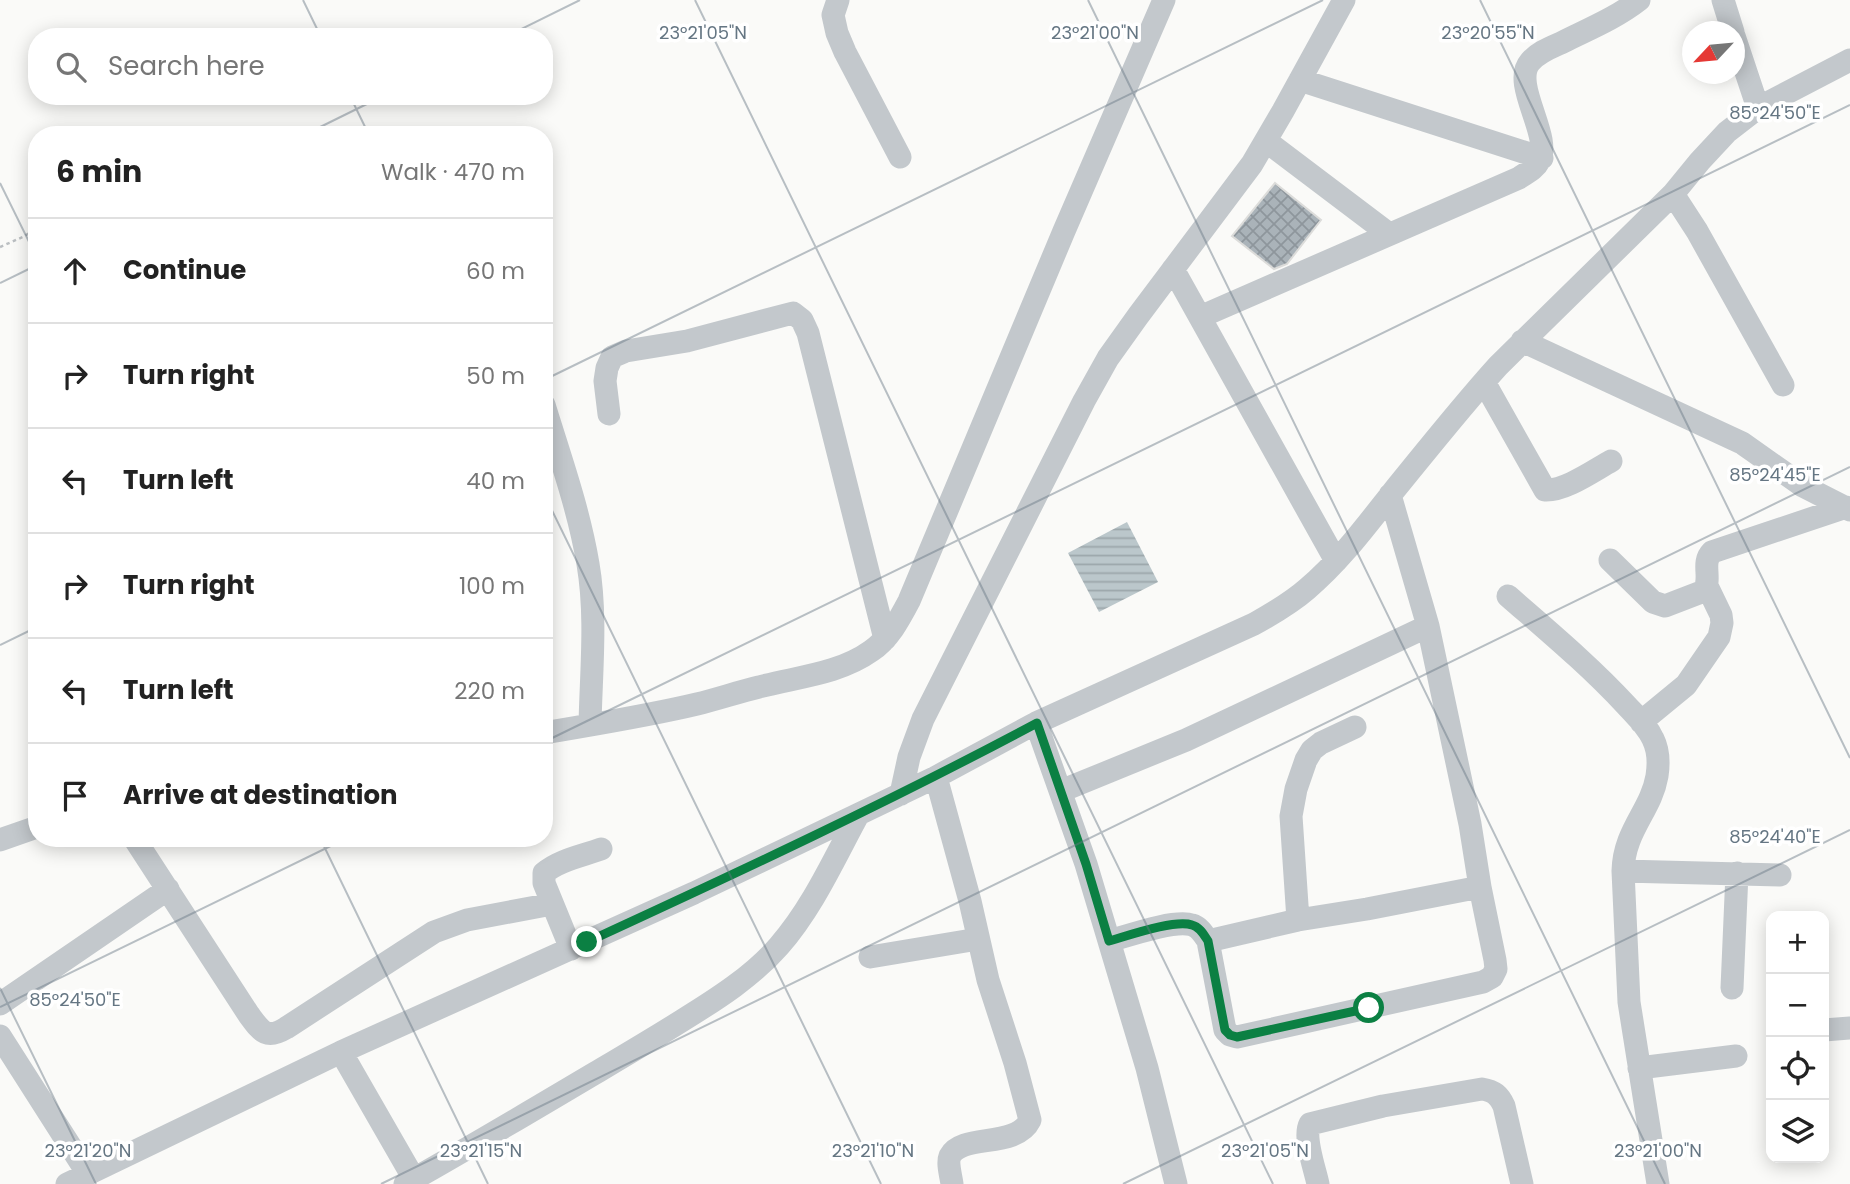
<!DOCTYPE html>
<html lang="en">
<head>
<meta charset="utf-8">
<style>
  :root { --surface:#fff; --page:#f2f2f2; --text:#222; --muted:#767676; --line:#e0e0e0 }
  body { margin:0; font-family:Poppins,sans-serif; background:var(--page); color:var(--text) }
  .controls { position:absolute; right:21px; bottom:21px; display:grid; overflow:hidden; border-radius:14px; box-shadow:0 4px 18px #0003 }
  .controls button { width:63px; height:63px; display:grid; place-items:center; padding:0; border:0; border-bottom:2px solid var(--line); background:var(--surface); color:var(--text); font:35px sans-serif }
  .compass { position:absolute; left:1682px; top:21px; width:63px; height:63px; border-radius:50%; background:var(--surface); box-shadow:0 4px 18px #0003; rotate:244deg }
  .stop { position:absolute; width:21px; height:21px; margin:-16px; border:5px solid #0b8043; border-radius:50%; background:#fff }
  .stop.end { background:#0b8043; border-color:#fff; box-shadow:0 2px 7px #0008 }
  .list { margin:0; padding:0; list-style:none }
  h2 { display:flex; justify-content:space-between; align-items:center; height:91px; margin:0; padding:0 28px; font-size:30px }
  h2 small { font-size:23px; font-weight:400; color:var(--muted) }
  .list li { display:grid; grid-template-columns:46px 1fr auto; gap:21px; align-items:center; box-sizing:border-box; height:105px; padding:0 28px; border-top:2px solid var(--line) }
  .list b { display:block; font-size:26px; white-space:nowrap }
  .list em { font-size:23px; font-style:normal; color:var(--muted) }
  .icon { flex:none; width:38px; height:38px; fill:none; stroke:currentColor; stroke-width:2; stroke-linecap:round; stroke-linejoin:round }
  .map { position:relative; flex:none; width:1850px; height:1184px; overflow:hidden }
  .search { position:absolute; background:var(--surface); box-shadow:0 4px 18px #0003; left:28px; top:28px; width:525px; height:77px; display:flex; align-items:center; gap:18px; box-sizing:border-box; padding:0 24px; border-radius:28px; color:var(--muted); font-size:26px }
  .panel { position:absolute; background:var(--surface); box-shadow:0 4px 18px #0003; left:28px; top:126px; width:525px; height:721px; border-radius:28px }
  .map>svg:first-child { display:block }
  .water { fill:url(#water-rules) }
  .building { fill:url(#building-cross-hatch); stroke:#dcdcda; stroke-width:2 }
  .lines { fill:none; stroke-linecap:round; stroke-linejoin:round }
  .path { stroke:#bbbfc2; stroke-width:2.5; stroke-dasharray:3.5 3.5; stroke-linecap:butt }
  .minor { stroke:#c3c8cc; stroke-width:23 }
  .route { stroke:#0b8043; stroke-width:9 }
  .ticks { fill:none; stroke:#657683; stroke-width:2; stroke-opacity:0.45 }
  .ticks-label { font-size:18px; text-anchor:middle; fill:#657683; stroke:#fff; stroke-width:7; stroke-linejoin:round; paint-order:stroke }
</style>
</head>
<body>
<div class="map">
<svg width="1850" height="1184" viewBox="0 0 1850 1184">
  <defs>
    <pattern id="water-rules" width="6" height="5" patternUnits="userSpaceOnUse" patternTransform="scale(1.75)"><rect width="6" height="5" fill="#bbc7cb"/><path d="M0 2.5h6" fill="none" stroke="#9ca6aa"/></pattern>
    <pattern id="building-cross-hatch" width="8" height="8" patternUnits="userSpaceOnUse" patternTransform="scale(1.75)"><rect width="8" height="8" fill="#aab3b9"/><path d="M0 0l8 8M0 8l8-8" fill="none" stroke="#8e969c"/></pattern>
  </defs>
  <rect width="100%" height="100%" fill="#fafaf8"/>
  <path class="water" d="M1127 522 1158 582 1099 612 1068 553Z"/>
  <path class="building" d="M1275 183 1321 220 1287 264 1274 269 1232 236Z"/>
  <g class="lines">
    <path class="path" d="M139 135 154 132 163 135
      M0 247 25 236 37 227"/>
    <path class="minor" d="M838 0 833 15 837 33 845 52 900 157
      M1723 0 1733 32
      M1734 36 1758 108
      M1300 80 1542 158
      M1266 141 1389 234
      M1673 194 1697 231 1783 385
      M1173 269 1336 561
      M1200 317 1519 178C1526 173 1535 169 1539 161 1553 137 1511 84 1530 62 1538 52 1552 47 1563 42 1589 29 1616 18 1639 0
      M1522 341 1742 443 1803 486 1850 510
      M1484 382 1545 490C1565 491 1593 471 1611 461
      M544 405C560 457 579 510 588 564 597 616 591 673 590 725
      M609 414 605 381 607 368 612 357 626 351 687 341 793 313 802 320 808 333 885 639
      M1610 560 1653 602 1665 606 1704 591C1712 578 1701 563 1712 552L1846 507
      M1508 596C1548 631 1590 666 1626 705 1636 716 1647 726 1653 739 1659 751 1659 763 1657 776 1651 811 1624 830 1623 871L1629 1002 1658 1184
      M1641 722 1686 685 1719 637 1722 623 1721 615 1707 586
      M1036 723 1086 864 1147 1068 1176 1184
      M544 733C595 724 647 716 697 704 718 699 738 692 759 687 796 677 839 674 871 651 889 639 899 620 909 601L1064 231 1164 0
      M936 777 970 901 988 980 1015 1063 1030 1120C1016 1149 962 1133 950 1156 947 1163 951 1176 952 1184
      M1061 791 1186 740 1428 626
      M901 794 909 757 923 719 1084 401 1108 358 1138 316 1252 164 1283 111 1344 0
      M134 838 249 1015C261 1031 266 1040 286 1028L434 932 467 920 552 904
      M0 840 37 827
      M1623 871 1780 875
      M1298 920 1291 816 1296 789 1306 760 1312 750 1321 743 1355 727
      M1109 941C1127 936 1175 919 1192 925 1200 927 1204 935 1208 941L1225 1030 1230 1035 1237 1037 1483 982 1492 977 1496 969 1495 960 1480 887 1470 824 1428 626 1390 495
      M1208 941 1298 920 1367 909 1480 887
      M571 949 544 883V873C559 860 582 856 601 849
      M870 957 978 939
      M1732 988 1737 873
      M0 1004 168 889
      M1824 1030 1850 1028
      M0 1036 88 1174
      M341 1052 414 1179
      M1639 1068 1736 1056
      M67 1184 341 1052 694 893 936 777 1036 723 1254 624C1272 614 1291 603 1307 589 1340 561 1366 526 1392 493 1427 450 1461 407 1498 366L1673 194 1700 161 1727 132 1758 108 1850 60
      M405 1184C471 1147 536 1108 602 1069 629 1053 656 1037 683 1020 717 999 753 976 779 946 813 907 834 859 858 815
      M1318 1184C1315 1169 1303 1137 1310 1124L1383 1106 1482 1089C1494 1091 1499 1095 1504 1106L1522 1184"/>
  </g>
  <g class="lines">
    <path class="route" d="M587 942C739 872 889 802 1037 723L1086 864 1109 941C1127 936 1175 919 1192 925 1200 927 1204 935 1208 941L1225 1030 1230 1035 1237 1037 1369 1008"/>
  </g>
  <path class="ticks" d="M303 0 321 37M695 0 1273 1184M1088 0 1665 1184M1480 0 1850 758M505 37 580 0M350 96 369 135M304 135 383 96M0 183 37 258M0 283 37 265M544 380 1323 0M544 494 881 1184M0 645 37 627M544 742 1850 105M320 838 488 1184M0 988 96 1184M0 1007 347 838M381 1184 1850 467M1123 1184 1850 830"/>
  <g class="ticks-label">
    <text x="703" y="39">23°21'05"N</text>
    <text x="1095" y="39">23°21'00"N</text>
    <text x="1488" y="39">23°20'55"N</text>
    <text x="1775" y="119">85°24'50"E</text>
    <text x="1775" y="481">85°24'45"E</text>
    <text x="1775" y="843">85°24'40"E</text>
    <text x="75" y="1006">85°24'50"E</text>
    <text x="88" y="1157">23°21'20"N</text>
    <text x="481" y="1157">23°21'15"N</text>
    <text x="873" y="1157">23°21'10"N</text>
    <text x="1265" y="1157">23°21'05"N</text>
    <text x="1658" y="1157">23°21'00"N</text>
  </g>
</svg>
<div class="controls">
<button>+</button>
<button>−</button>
<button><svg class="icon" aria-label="locate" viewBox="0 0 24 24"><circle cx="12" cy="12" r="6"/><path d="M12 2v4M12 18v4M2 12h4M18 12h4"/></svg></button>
<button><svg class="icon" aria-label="layers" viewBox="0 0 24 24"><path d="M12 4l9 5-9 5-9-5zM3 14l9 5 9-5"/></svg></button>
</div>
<svg class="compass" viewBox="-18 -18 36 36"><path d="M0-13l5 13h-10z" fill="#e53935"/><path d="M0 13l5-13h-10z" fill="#767676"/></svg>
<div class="stop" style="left:1369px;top:1008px"></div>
<div class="stop end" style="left:587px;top:942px"></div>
<div class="search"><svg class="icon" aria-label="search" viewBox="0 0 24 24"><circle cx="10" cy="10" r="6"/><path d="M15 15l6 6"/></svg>Search here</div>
<section class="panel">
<h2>6 min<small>Walk · 470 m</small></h2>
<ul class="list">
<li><svg class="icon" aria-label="ahead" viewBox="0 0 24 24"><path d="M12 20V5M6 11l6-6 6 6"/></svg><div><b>Continue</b></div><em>60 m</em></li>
<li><svg class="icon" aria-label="right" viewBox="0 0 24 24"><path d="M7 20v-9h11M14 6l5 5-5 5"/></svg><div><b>Turn right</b></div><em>50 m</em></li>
<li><svg class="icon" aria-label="left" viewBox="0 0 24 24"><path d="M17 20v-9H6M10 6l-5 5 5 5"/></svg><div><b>Turn left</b></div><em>40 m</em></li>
<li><svg class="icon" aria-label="right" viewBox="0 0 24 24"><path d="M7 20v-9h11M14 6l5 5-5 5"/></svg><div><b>Turn right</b></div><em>100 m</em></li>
<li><svg class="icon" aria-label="left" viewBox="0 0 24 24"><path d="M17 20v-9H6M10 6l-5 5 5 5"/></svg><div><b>Turn left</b></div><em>220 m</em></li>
<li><svg class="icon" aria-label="arrive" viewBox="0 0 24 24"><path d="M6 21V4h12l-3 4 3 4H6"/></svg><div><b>Arrive at destination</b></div></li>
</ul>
</section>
</div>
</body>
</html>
